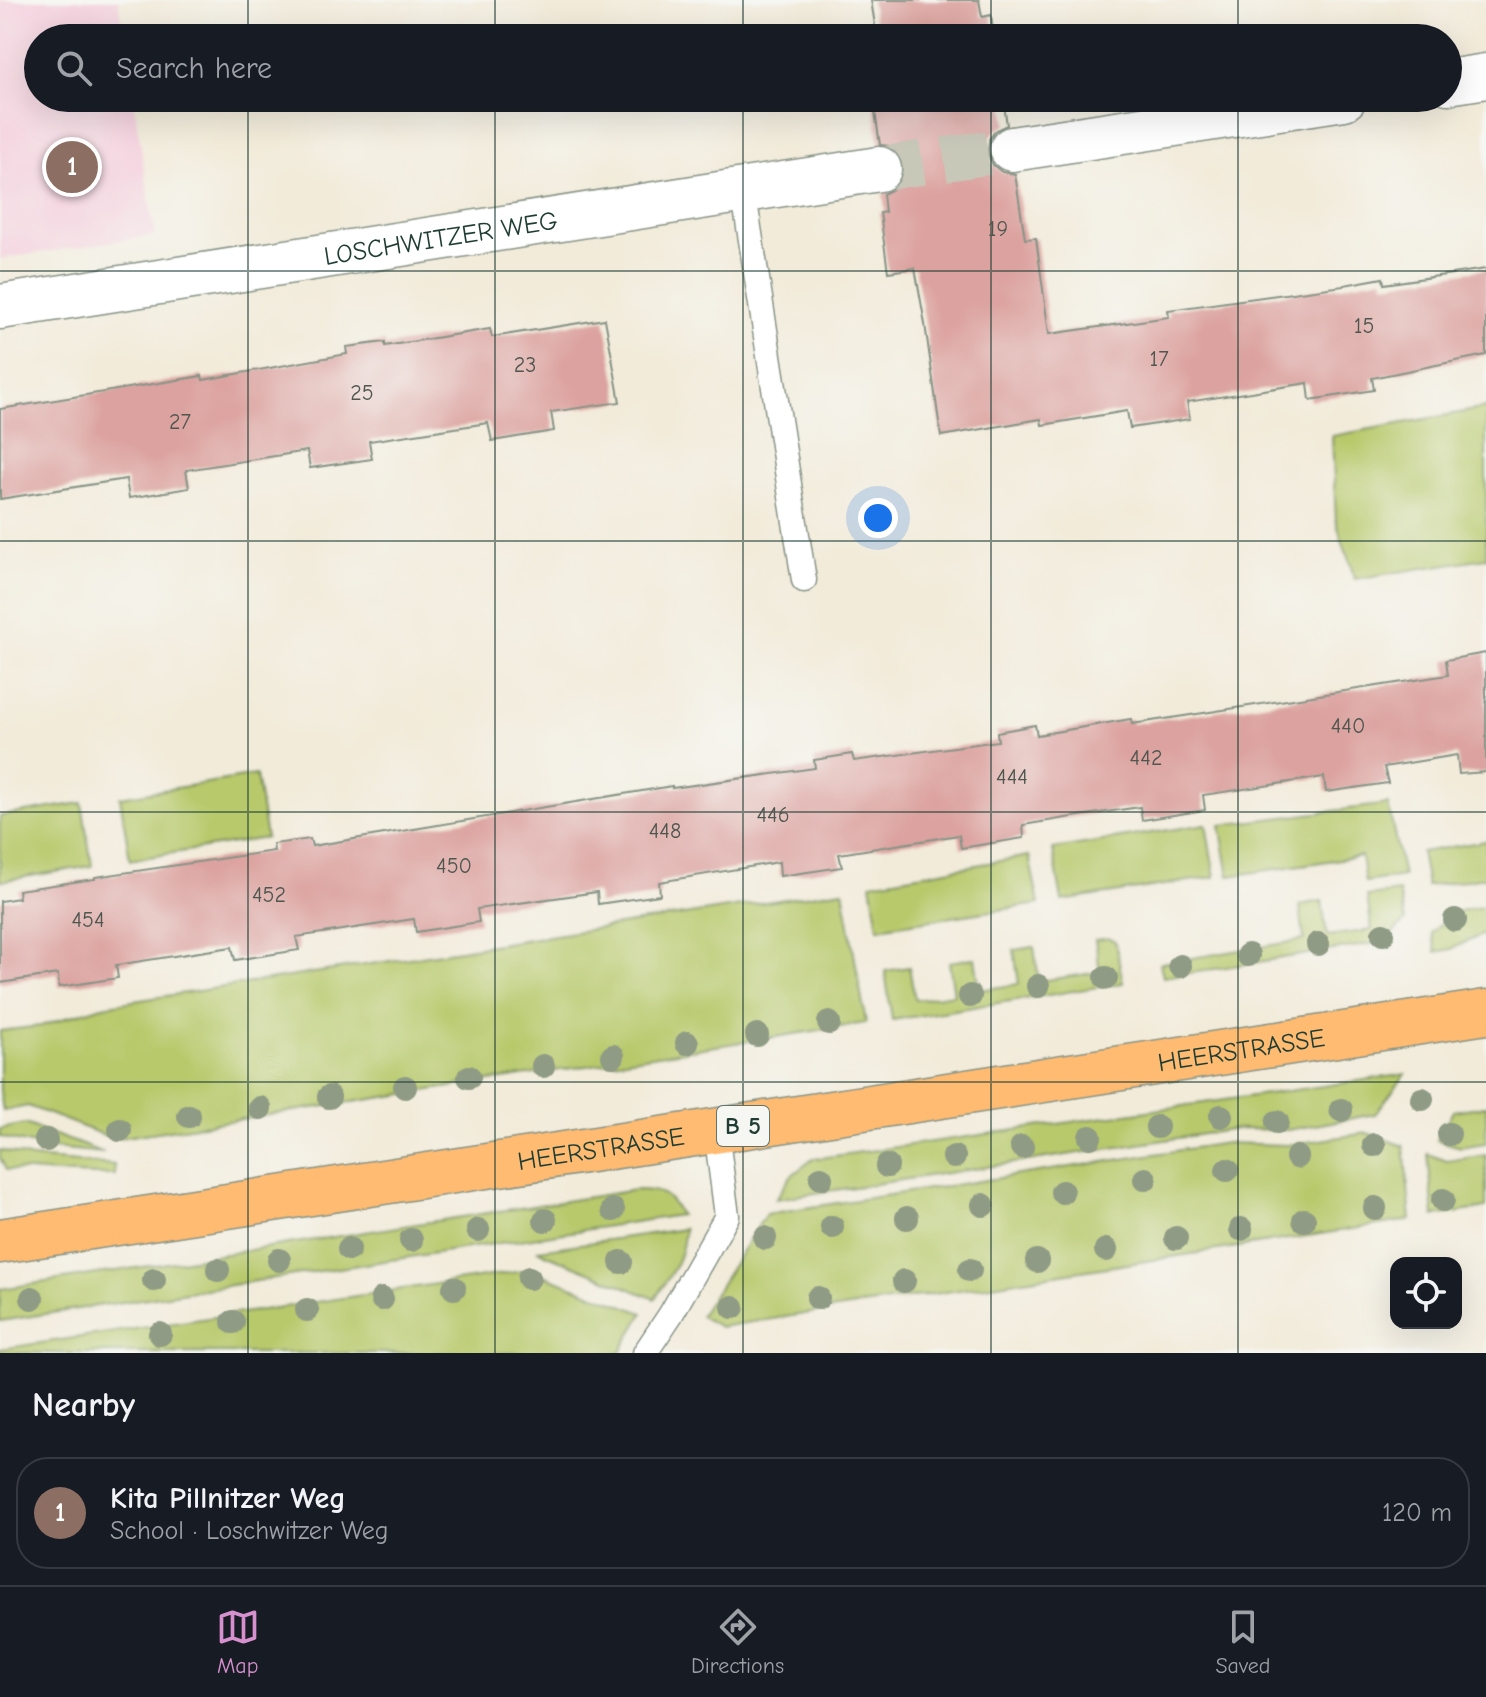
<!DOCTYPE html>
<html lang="en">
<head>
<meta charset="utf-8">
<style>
  :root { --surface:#171b24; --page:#242831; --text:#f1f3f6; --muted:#9ea1a6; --line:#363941; --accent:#d690ce }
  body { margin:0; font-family:"Comic Neue",sans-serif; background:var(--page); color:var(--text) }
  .controls { position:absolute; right:24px; bottom:24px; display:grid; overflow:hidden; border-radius:16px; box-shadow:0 8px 32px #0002 }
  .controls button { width:72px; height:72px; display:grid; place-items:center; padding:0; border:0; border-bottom:2px solid var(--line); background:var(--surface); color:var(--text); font:40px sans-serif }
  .you { position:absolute; left:878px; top:518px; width:28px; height:28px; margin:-20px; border:6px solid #fff; border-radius:50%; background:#1a73e8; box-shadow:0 0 0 12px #1a73e833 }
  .badge { display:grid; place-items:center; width:52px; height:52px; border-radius:50%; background:var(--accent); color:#fff; font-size:26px; font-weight:700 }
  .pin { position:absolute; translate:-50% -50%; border:4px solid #fff; box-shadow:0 2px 8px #0006 }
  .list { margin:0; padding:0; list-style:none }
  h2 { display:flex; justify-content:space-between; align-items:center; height:104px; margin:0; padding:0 32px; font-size:34px }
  h2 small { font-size:26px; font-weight:400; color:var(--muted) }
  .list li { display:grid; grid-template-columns:52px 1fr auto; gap:24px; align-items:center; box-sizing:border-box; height:112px; margin:0 16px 16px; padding:0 16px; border:2px solid var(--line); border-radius:32px }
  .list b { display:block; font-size:30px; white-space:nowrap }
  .list p { margin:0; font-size:26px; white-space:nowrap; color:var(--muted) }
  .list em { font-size:26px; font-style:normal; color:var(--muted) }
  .icon { flex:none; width:44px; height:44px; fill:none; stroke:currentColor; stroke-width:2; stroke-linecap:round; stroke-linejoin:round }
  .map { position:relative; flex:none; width:1486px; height:1353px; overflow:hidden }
  .search { position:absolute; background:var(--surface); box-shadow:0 8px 32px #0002; left:24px; right:24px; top:24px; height:88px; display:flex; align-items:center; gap:20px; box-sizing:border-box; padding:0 28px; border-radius:44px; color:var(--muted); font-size:30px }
  .sheet { height:232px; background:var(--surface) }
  nav { display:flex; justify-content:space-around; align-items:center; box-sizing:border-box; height:112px; border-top:2px solid var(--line); background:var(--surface); font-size:22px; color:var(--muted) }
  nav a { display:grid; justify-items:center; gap:4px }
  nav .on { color:var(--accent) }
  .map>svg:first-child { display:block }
  .built { fill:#f4cfdd }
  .green { fill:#b8c96c; stroke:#6c8350; stroke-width:2 }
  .building { fill:#dca29f }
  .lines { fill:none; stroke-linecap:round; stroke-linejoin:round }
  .minor-tunnel { stroke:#c8c8b9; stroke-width:44; stroke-dasharray:44 22; stroke-linecap:butt }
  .service-casing { stroke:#889487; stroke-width:27 }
  .minor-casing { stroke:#889487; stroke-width:47 }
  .primary-casing { stroke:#889487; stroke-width:47 }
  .service { stroke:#fff; stroke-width:24 }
  .minor { stroke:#fff; stroke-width:44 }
  .primary { stroke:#ffbb71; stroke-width:44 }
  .tree { fill:#8f9b85 }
  .grid { fill:none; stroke:#1f3d34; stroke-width:2; stroke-opacity:0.55 }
  .labels { text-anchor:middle; stroke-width:6; stroke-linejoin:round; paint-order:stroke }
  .number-label { font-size:22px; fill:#4e564f }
  .shield { fill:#f6f6f2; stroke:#60746d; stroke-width:2 }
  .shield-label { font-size:24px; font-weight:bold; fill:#1f3d34 }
  .street-label { font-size:26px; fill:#1f3d34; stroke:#f6f6f2 }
</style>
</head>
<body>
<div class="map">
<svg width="1486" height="1353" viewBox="0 0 1486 1353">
  <rect width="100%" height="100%" fill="#f6f6f2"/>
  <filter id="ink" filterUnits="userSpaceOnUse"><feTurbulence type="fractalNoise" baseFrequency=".0125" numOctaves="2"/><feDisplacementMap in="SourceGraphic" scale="16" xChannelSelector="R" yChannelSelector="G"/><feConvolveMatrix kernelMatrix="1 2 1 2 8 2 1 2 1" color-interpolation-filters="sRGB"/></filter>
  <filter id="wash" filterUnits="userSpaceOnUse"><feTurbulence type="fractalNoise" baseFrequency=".006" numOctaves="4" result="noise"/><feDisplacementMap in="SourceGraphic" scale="32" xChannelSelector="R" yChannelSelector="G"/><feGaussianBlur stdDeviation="1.8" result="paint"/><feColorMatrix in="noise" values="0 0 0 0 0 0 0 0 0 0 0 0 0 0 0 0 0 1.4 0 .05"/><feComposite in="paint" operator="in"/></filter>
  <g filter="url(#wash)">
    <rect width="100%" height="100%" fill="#f2ebda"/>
    <path class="built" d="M0 0H118L124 38H38V98H133L155 235 0 259Z"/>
    <path class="green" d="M1486 408V558L1355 579 1336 521 1332 436Z
      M256 775 266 838 130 860 120 797Z
      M82 803 92 866 0 881V816Z
      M1388 804 1403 876 1365 882 1361 856 1229 876 1220 825Z
      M1206 824 1215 877 1062 901 1053 849Z
      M1486 841V877L1427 886 1421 852Z
      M1029 856 1039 904 878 928 871 883Z
      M843 890 866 1023 125 1137 116 1138 104 1135 28 1106 3 1111 0 1091V1031L41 1026 102 1006Z
      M1399 892 1405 921 1384 942 1163 977 1160 963 1304 940 1300 905 1322 901 1327 936 1372 930 1367 896Z
      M1486 906V933L1451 949 1436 952 1432 932 1454 912Z
      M1108 938 1115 941 1123 983 892 1020 885 971 909 967 915 1000 954 994 949 962 975 958 980 990 1019 984 1014 950 1034 947 1039 981 1100 972 1095 940Z
      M1406 1074 1375 1114 1288 1130 1237 1129 776 1199 791 1176 813 1159Z
      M1486 1106V1143L1460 1147 1437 1140 1453 1111Z
      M25 1124 104 1153 43 1147 0 1137V1129Z
      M1367 1133 1404 1146 1411 1220 720 1327 700 1316 766 1214 1226 1143 1287 1145Z
      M0 1150 32 1158 114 1165 115 1175C78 1176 43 1171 6 1170L0 1158Z
      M1428 1154 1447 1161 1486 1155V1208L1434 1216Z
      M635 1190C660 1190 668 1192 680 1215L0 1321V1289Z
      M684 1229C684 1259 670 1274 655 1299L543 1253 538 1250Z
      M530 1270 643 1313 620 1353H0V1349Z"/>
    <g id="blocks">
      <path class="building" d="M871 0H979L982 17 991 15 994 38H877Z
        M873 98H1003L1007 125 996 130 989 139 988 154 993 165 1002 172 1015 174 1025 239 1036 238 1049 334 1169 317 1168 310 1344 286V285L1383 278 1384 284 1486 269V355L1372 378 1374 390 1310 400 1308 383 1187 402 1190 419 1130 428 1127 411 1042 425 1041 419 941 436 925 324 915 268 888 272 880 213 885 212 883 194 895 188 902 179 904 166 898 153 889 146 880 145Z
        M605 319 620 402 551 412 554 431 492 441 488 423 369 441 372 459 310 468 307 451 186 470 189 488 129 498 126 479 0 499V409L202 376 203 380 347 354 346 347 385 342V346L490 329 492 337Z
        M1486 653V772L1459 774 1457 755 1384 767 1388 783 1326 792 1324 777 1203 795 1205 810 1142 820 1140 807 1072 817 1023 825 1024 838 961 848 959 835 839 854 842 867 780 876 779 862 659 882 660 895 598 904 597 892 477 909 479 922 416 932 414 919 296 937 299 950 235 960 232 947 116 965 118 978 59 987 58 974 0 983V901L19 898 18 890 95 879V877L274 851 273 844 310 839 312 846 672 786V788L815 768 814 760 852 754 854 761 998 741 997 732 1035 725 1037 735 1131 719 1132 724 1448 675 1446 660Z"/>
    </g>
  </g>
  <g filter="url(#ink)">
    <use href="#blocks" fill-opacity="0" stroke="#889487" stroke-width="2"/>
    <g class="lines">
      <path class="minor-tunnel" d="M879 169 1012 149"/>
      <g class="service-casing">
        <path id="service" d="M743 189 804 580
          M645 1353 671 1314 727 1216 716 1131"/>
      </g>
      <g class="minor-casing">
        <g id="minor">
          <path d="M1448 82 1486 76"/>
          <path d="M1012 149 1344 98"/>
          <path id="s1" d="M0 307 879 169"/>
        </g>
      </g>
      <g class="primary-casing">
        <g id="primary">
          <path id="s2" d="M0 1241 1486 1012"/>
        </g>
      </g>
      <use href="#service" class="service"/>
      <use href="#minor" class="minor"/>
      <use href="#primary" class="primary"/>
    </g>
    <g class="tree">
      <circle cx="1455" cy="920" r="12"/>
      <circle cx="1383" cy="934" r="12"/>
      <circle cx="1318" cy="944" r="12"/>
      <circle cx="1248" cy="955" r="12"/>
      <circle cx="1180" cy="966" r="12"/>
      <circle cx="1106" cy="978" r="12"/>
      <circle cx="1038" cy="986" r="12"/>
      <circle cx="970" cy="996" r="12"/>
      <circle cx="829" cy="1023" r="12"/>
      <circle cx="757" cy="1035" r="12"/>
      <circle cx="687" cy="1043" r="12"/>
      <circle cx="613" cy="1056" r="12"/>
      <circle cx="543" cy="1066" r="12"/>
      <circle cx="469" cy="1077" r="12"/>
      <circle cx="405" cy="1087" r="12"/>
      <circle cx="329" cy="1097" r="12"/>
      <circle cx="1422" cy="1099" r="12"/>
      <circle cx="260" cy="1108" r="12"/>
      <circle cx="1341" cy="1110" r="12"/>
      <circle cx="189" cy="1116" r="12"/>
      <circle cx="1221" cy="1116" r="12"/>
      <circle cx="1277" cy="1122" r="12"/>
      <circle cx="1157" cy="1127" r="12"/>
      <circle cx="120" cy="1130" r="12"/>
      <circle cx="1449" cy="1134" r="12"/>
      <circle cx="1090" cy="1137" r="12"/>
      <circle cx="46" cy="1140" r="12"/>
      <circle cx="1374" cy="1145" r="12"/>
      <circle cx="1022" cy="1147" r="12"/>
      <circle cx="954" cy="1157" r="12"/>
      <circle cx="1297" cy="1157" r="12"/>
      <circle cx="887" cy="1166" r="12"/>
      <circle cx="1227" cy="1170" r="12"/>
      <circle cx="821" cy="1178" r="12"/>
      <circle cx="1145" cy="1179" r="12"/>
      <circle cx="1062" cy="1192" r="12"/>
      <circle cx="1443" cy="1200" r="12"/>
      <circle cx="983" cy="1205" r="12"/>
      <circle cx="1375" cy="1208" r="12"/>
      <circle cx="613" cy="1210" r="12"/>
      <circle cx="907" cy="1218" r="12"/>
      <circle cx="545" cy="1220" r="12"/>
      <circle cx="1304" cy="1220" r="12"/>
      <circle cx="832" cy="1227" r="12"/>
      <circle cx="1241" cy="1229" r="12"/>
      <circle cx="478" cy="1230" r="12"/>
      <circle cx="765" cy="1238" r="12"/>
      <circle cx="1176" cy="1238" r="12"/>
      <circle cx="411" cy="1240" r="12"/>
      <circle cx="349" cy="1249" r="12"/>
      <circle cx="1106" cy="1250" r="12"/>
      <circle cx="279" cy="1260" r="12"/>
      <circle cx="1037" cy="1261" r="12"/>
      <circle cx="621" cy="1262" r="12"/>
      <circle cx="218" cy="1270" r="12"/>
      <circle cx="970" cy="1270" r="12"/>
      <circle cx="529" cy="1278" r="12"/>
      <circle cx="154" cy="1280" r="12"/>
      <circle cx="904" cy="1281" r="12"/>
      <circle cx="454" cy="1288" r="12"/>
      <circle cx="32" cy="1298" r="12"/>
      <circle cx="818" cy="1298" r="12"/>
      <circle cx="382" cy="1299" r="12"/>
      <circle cx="733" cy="1307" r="12"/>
      <circle cx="307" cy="1310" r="12"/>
      <circle cx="233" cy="1322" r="12"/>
      <circle cx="160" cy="1334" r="12"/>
    </g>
  </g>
  <path class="grid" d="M248 0V38M495 0V38M743 0V38M991 0V38M1238 0V38M248 98V1353M495 98V1353M743 98V1353M991 98V1353M1238 98V1353M0 271H1486M0 541H1486M0 812H1486M0 1082H1486"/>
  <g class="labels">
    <g class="number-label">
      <text x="998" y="236">19</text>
      <text x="1364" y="333">15</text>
      <text x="1159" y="366">17</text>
      <text x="525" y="372">23</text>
      <text x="362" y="400">25</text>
      <text x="180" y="429">27</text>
      <text x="1348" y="733">440</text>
      <text x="1146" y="765">442</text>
      <text x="1012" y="784">444</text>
      <text x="773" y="822">446</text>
      <text x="665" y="838">448</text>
      <text x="454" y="873">450</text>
      <text x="269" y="902">452</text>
      <text x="88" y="927">454</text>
    </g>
    <rect class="shield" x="717" y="1106" width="52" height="40" rx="6"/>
    <g class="shield-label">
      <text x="743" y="1134">B 5</text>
    </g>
    <g class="street-label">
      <text dy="9" stroke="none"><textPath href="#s1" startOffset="446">LOSCHWITZER WEG</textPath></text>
      <text dy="9" stroke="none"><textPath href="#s2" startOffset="1256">HEERSTRASSE</textPath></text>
      <text dy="9" stroke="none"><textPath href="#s2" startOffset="608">HEERSTRASSE</textPath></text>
    </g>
  </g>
</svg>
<div class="controls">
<button><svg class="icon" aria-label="locate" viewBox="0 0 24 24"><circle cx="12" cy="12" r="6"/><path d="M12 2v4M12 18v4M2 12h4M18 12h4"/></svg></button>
</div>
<div class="you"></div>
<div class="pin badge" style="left:72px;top:167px;background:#8d6e63">1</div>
<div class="search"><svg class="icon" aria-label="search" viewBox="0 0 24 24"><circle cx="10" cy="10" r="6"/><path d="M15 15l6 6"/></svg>Search here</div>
</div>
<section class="sheet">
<h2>Nearby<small></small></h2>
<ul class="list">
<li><span class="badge" style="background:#8d6e63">1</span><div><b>Kita Pillnitzer Weg</b><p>School · Loschwitzer Weg</p></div><em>120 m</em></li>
</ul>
</section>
<nav>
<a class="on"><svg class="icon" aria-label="map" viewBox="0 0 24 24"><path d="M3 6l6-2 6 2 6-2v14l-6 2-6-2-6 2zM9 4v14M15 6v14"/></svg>Map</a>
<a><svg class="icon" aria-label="directions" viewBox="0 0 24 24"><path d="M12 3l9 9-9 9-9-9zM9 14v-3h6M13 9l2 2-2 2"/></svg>Directions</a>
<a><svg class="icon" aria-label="saved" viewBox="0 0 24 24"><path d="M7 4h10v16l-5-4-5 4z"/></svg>Saved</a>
</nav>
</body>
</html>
